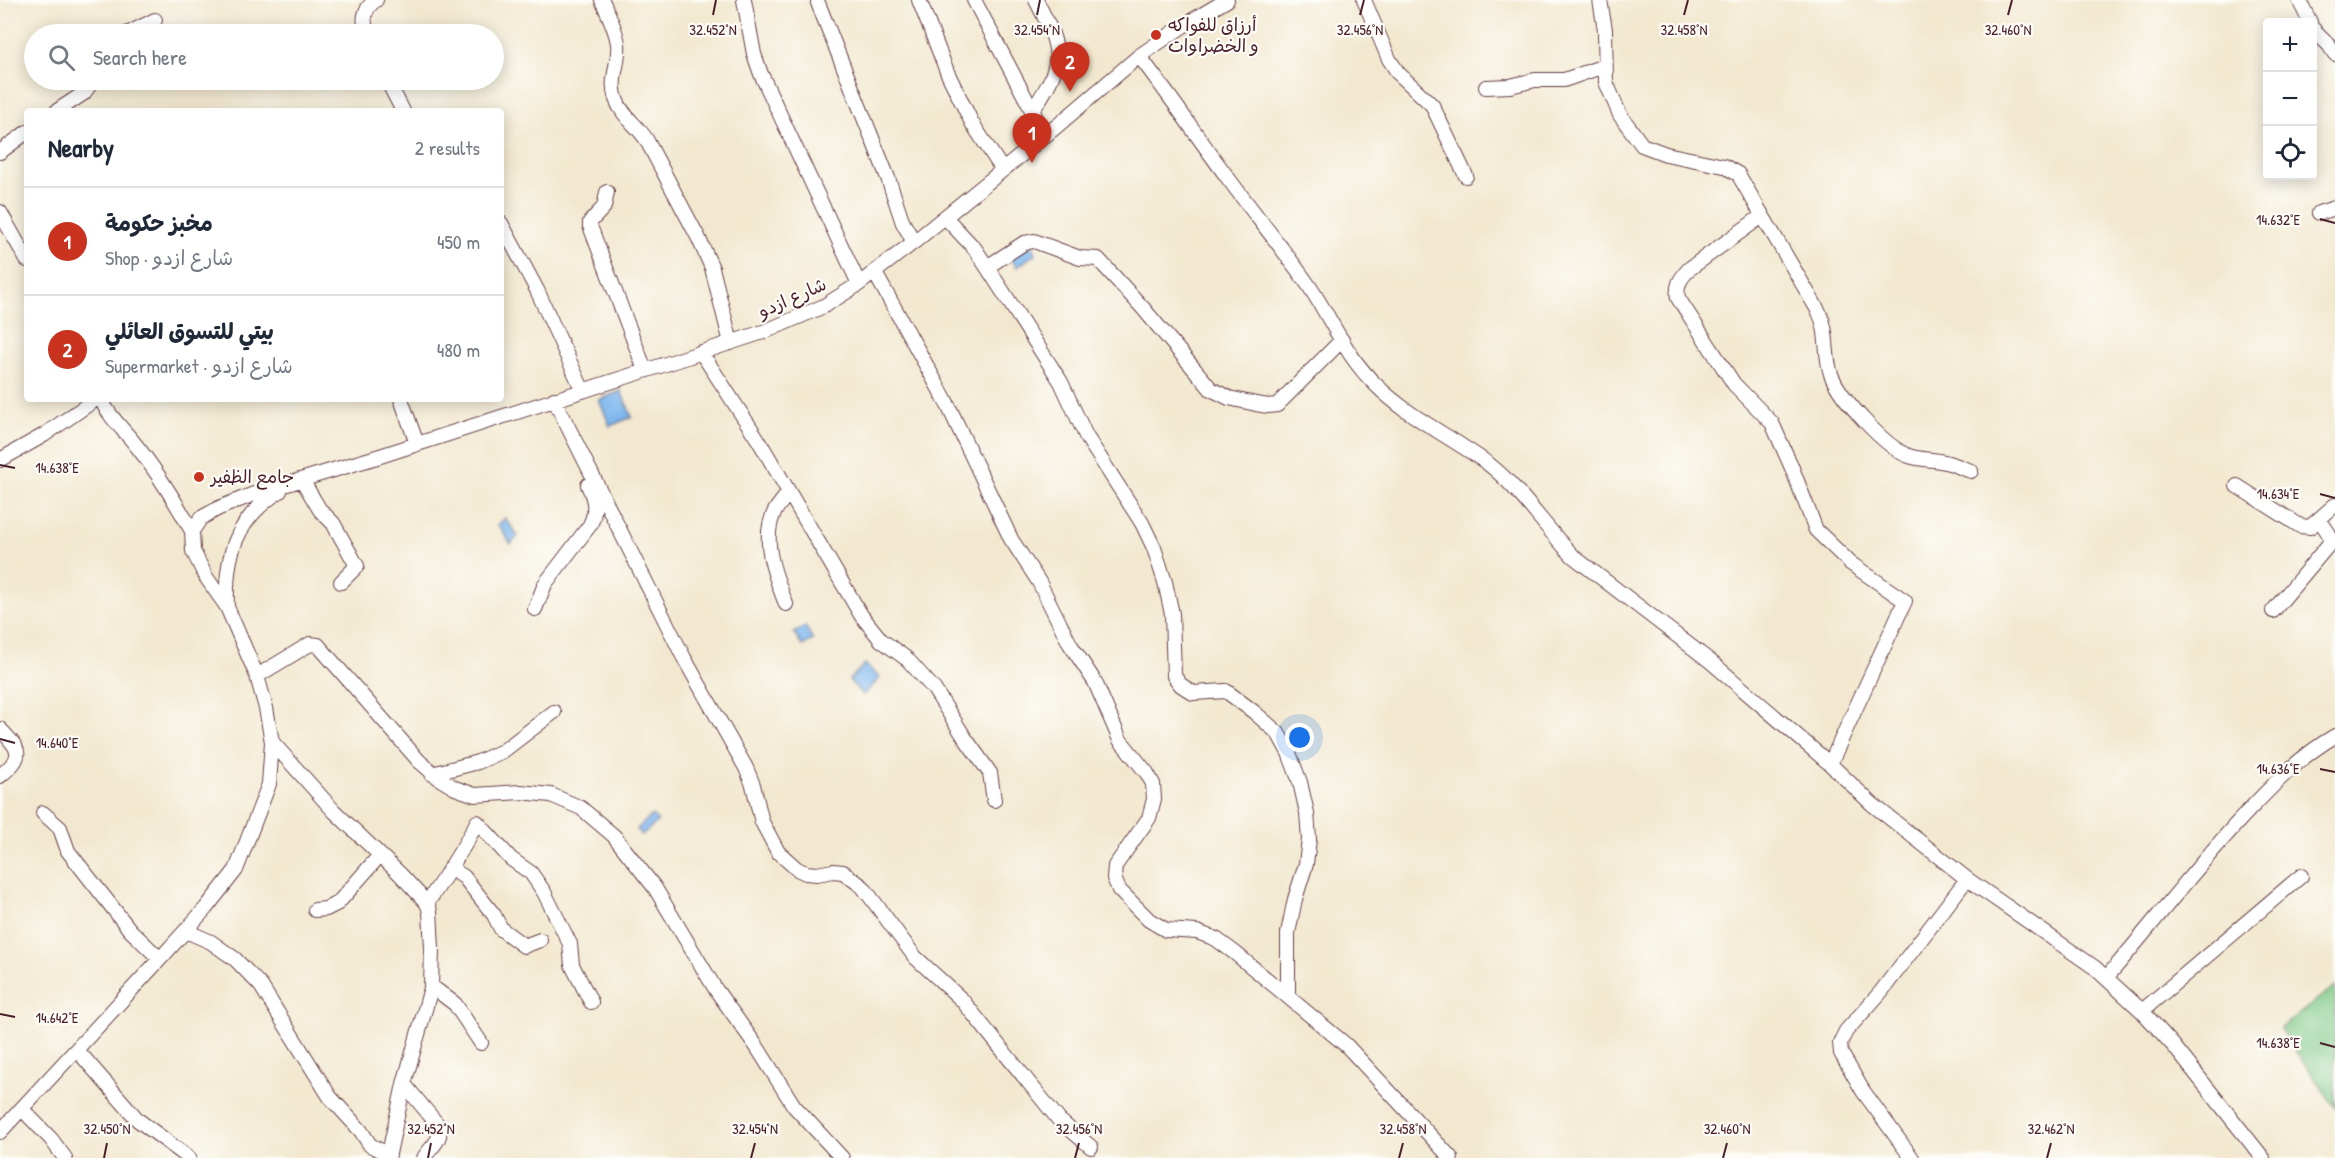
<!DOCTYPE html>
<html lang="en">
<head>
<meta charset="utf-8">
<style>
  :root { --surface:#fff; --page:#f6f6f7; --text:#1f2937; --muted:#747a83; --line:#e0e1e3; --accent:#c8321e }
  body { margin:0; font-family:"Patrick Hand","Playpen Sans Arabic",sans-serif; background:var(--page); color:var(--text) }
  .controls { position:absolute; right:18px; top:18px; display:grid; overflow:hidden; border-radius:6px; box-shadow:0 3px 15px #0003 }
  .controls button { width:54px; height:54px; display:grid; place-items:center; padding:0; border:0; border-bottom:2px solid var(--line); background:var(--surface); color:var(--text); font:30px sans-serif }
  .you { position:absolute; left:1300px; top:738px; width:21px; height:21px; margin:-15px; border:4px solid #fff; border-radius:50%; background:#1a73e8; box-shadow:0 0 0 9px #1a73e833 }
  .badge { display:grid; place-items:center; width:39px; height:39px; border-radius:50%; background:var(--accent); color:#fff; font-size:20px; font-weight:700 }
  .pin { position:absolute; translate:-50% -50px; filter:drop-shadow(0 2px 3px #0008) }
  .pin::after { content:''; position:absolute; top:32px; width:21px; height:18px; background:inherit; clip-path:polygon(0 0,100% 0,50% 100%) }
  .list { margin:0; padding:0; list-style:none }
  h2 { display:flex; justify-content:space-between; align-items:center; height:78px; margin:0; padding:0 24px; font-size:26px }
  h2 small { font-size:20px; font-weight:400; color:var(--muted) }
  .list li { display:grid; grid-template-columns:39px 1fr auto; gap:18px; align-items:center; box-sizing:border-box; height:108px; padding:0 24px; border-top:2px solid var(--line) }
  .list b { display:block; font-size:22px; white-space:nowrap }
  .list p { margin:0; font-size:20px; white-space:nowrap; color:var(--muted) }
  .list em { font-size:20px; font-style:normal; color:var(--muted) }
  .icon { flex:none; width:33px; height:33px; fill:none; stroke:currentColor; stroke-width:2; stroke-linecap:round; stroke-linejoin:round }
  .map { position:relative; flex:none; width:2335px; height:1158px; overflow:hidden }
  .search { position:absolute; background:var(--surface); box-shadow:0 3px 15px #0003; left:24px; top:24px; width:480px; height:66px; display:flex; align-items:center; gap:15px; box-sizing:border-box; padding:0 21px; border-radius:33px; color:var(--muted); font-size:22px }
  .panel { position:absolute; background:var(--surface); box-shadow:0 3px 15px #0003; left:24px; top:108px; width:480px; height:294px; border-radius:6px }
  .map>svg:first-child { display:block }
  .green { fill:#7fc987; stroke:#647459; stroke-width:1.5 }
  .water { fill:#7cb6ed; stroke:#636a8c; stroke-width:1.5 }
  .lines { fill:none; stroke-linecap:round; stroke-linejoin:round }
  .minor-casing { stroke:#633d44; stroke-width:16 }
  .minor { stroke:#fff; stroke-width:14 }
  .ticks { fill:none; stroke:#4a1f2b; stroke-width:2 }
  .poi-dot { fill:#c8321e; stroke:#fdfcf7; stroke-width:2 }
  .labels { text-anchor:middle; stroke-width:4.5; stroke-linejoin:round; paint-order:stroke }
  .poi-label { font-size:18px; fill:#4a1f2b; stroke:#fdfcf7; text-anchor:start }
  .street-label { font-size:18px; fill:#4a1f2b; stroke:#fdfcf7 }
  .ticks-label { font-size:15px; text-anchor:middle; fill:#4a1f2b; stroke:#fdfcf7; stroke-width:4.5; stroke-linejoin:round; paint-order:stroke }
</style>
</head>
<body>
<div class="map">
<svg width="2335" height="1158" viewBox="0 0 2335 1158">
  <rect width="100%" height="100%" fill="#fdfcf7"/>
  <filter id="ink" filterUnits="userSpaceOnUse"><feTurbulence type="fractalNoise" baseFrequency=".0167" numOctaves="2"/><feDisplacementMap in="SourceGraphic" scale="12" xChannelSelector="R" yChannelSelector="G"/><feConvolveMatrix kernelMatrix="1 2 1 2 8 2 1 2 1" color-interpolation-filters="sRGB"/></filter>
  <filter id="wash" filterUnits="userSpaceOnUse"><feTurbulence type="fractalNoise" baseFrequency=".008" numOctaves="4" result="noise"/><feDisplacementMap in="SourceGraphic" scale="24" xChannelSelector="R" yChannelSelector="G"/><feGaussianBlur stdDeviation="1.35" result="paint"/><feColorMatrix in="noise" values="0 0 0 0 0 0 0 0 0 0 0 0 0 0 0 0 0 1.4 0 .05"/><feComposite in="paint" operator="in"/></filter>
  <g filter="url(#wash)">
    <rect width="100%" height="100%" fill="#f2e8cf"/>
    <path class="green" d="M2335 986V1107L2280 1029Z"/>
    <path class="water" d="M1032 244 1035 254 1017 267 1010 258Z
      M621 391 632 417 610 426 599 400Z
      M505 518 518 536 511 544 498 525Z
      M805 626 813 640 802 646 794 633Z
      M865 664 880 678 863 695 849 680Z
      M652 815 658 821 642 835 637 829Z"/>
  </g>
  <g filter="url(#ink)">
    <g class="lines">
      <g class="minor-casing">
        <path id="minor" d="M602 0C608 14 616 29 618 44 620 63 609 79 616 99 622 116 636 124 646 139L699 239 712 268 731 343
          M744 0 754 54 761 74 859 284
          M919 0 948 74 972 123 1002 169
          M974 0 1045 135
          M1364 0 1389 59 1398 73 1432 105 1466 176
          M1600 0 1605 30 1606 82 1620 115 1642 145 1666 154 1724 166 1738 174 1819 312C1829 332 1824 354 1831 374 1839 397 1886 448 1909 456 1920 460 1933 459 1945 462 1954 464 1962 468 1971 471
          M2299 0 2310 22
          M818 3 888 178 903 223 914 242
          M2312 28 2329 45 2335 54
          M127 34 155 20
          M368 34C362 21 363 9 376 0
          M1139 56C1169 94 1196 135 1225 174 1252 211 1281 246 1307 283 1330 316 1346 357 1376 385 1409 418 1454 438 1491 466 1523 492 1545 528 1574 557L1710 661 1830 764 1872 804 1967 879 2094 967 2142 1011 2173 1045 2263 1158
          M387 80 403 111
          M1486 87 1510 86 1535 80H1564L1604 66
          M57 111 84 93 93 80
          M1032 111C1065 62 1063 52 1036 0
          M0 152 27 132
          M607 192 604 207 590 222V226L645 370
          M0 212 27 260
          M2319 213 2335 208
          M1762 216 1689 269C1680 279 1676 285 1678 298L1734 384 1772 423 1792 468 1816 530 1850 563 1905 601 1830 764
          M945 217 975 249 987 267 1061 382 1086 436 1142 523 1154 548 1165 582 1172 614 1174 676 1181 685 1193 693 1226 691 1254 712 1278 733 1289 753 1300 782 1307 813 1309 839 1306 864 1295 899 1288 933V996
          M501 223 537 290 583 391
          M987 267 1024 243 1034 241 1080 258 1098 259 1142 307 1211 389 1229 398 1256 404 1268 406 1277 405 1342 340
          M875 273 946 401 1011 539 1039 582 1070 644 1095 682 1120 740 1147 773 1153 784 1154 799 1149 818 1115 866 1114 878 1119 890 1149 920 1166 930 1197 932 1216 939 1235 953 1346 1045 1451 1158
          M701 352 759 441 861 615 881 640 907 659 934 689 965 738 990 773 994 800
          M101 399C109 417 123 429 135 444 157 471 175 501 192 531
          M401 399 417 444
          M554 399 684 658 746 768 753 785 762 822 778 852 797 869 806 873 817 874 833 871 843 872 863 887 915 957 962 1000 1059 1120 1091 1147
          M0 460 44 435 96 399
          M302 480 320 510 333 523 357 566 341 582
          M2237 486 2300 526 2310 527 2335 505
          M786 604C775 576 760 539 775 511 779 504 785 498 789 492
          M227 607C225 556 235 519 280 491
          M535 609 545 584 590 525C597 510 595 500 588 485
          M2273 611 2330 543 2329 534 2319 519
          M257 676 310 644 318 645 419 761 440 779 455 788 475 795 520 792 551 795 581 808 614 836 655 888 716 990 757 1047 794 1106 842 1158
          M0 729C21 751 25 755 0 776
          M272 742 334 811 400 874 427 903 430 911 432 948 431 988 404 1084 388 1158
          M432 774 478 762 503 751 554 712
          M43 813 60 828 68 851 130 930 160 959
          M450 868 464 877 494 915 501 929 524 946 540 940
          M427 903C445 877 463 850 477 822L511 859 531 873 544 892 570 944 572 965 591 1002
          M315 910 326 909 338 903 380 855
          M186 931 211 942 235 959 261 986 330 1097 361 1131 370 1145 389 1155
          M2106 978C2155 922 2200 861 2252 807 2278 780 2302 755 2335 736
          M431 986 455 1004 481 1043
          M2142 1011 2301 876
          M77 1050 138 1120 189 1158
          M404 1084 438 1125C444 1140 430 1147 424 1158
          M22 1109 51 1139 65 1158
          M0 1132 160 959 206 908 236 870 269 784 272 742 266 708 257 676 227 607 206 577 193 551 192 531 201 518 219 508 254 494 380 456 666 364 766 331 824 306 859 284 914 242 1057 126 1139 56 1183 26 1227 0
          M1912 1158 1863 1091 1841 1053 1840 1043 1846 1031 1880 993 1967 879"/>
      </g>
      <use href="#minor" class="minor"/>
    </g>
  </g>
  <path class="ticks" d="M713 15 716 0M1037 15 1040 0M1360 15 1364 0M1684 15 1688 0M2008 15 2012 0M2320 219 2335 223M0 465 15 468M2320 494 2335 498M0 739 15 743M2320 769 2335 772M0 1014 15 1017M2320 1043 2335 1047M104 1158 107 1143M428 1158 431 1143M751 1158 755 1143M1075 1158 1079 1143M1399 1158 1403 1143M1723 1158 1727 1143M2047 1158 2051 1143"/>
  <g class="poi-dot">
    <circle cx="1156" cy="35" r="6"/>
    <circle cx="199" cy="477" r="6"/>
  </g>
  <g class="labels">
    <g class="poi-label">
      <text x="1168" y="31">أرزاق للفواكه<tspan x="1168" dy="21">و الخضراوات</tspan></text>
      <text x="211" y="483">جامع الظفير</text>
    </g>
    <g class="street-label">
      <text transform="translate(792 298) rotate(-24)" y="6">شارع ازدو</text>
    </g>
  </g>
  <g class="ticks-label">
    <text x="713" y="35">32.452°N</text>
    <text x="1037" y="35">32.454°N</text>
    <text x="1360" y="35">32.456°N</text>
    <text x="1684" y="35">32.458°N</text>
    <text x="2008" y="35">32.460°N</text>
    <text x="2278" y="225">14.632°E</text>
    <text x="57" y="473">14.638°E</text>
    <text x="2278" y="499">14.634°E</text>
    <text x="57" y="748">14.640°E</text>
    <text x="2278" y="774">14.636°E</text>
    <text x="57" y="1023">14.642°E</text>
    <text x="2278" y="1048">14.638°E</text>
    <text x="107" y="1134">32.450°N</text>
    <text x="431" y="1134">32.452°N</text>
    <text x="755" y="1134">32.454°N</text>
    <text x="1079" y="1134">32.456°N</text>
    <text x="1403" y="1134">32.458°N</text>
    <text x="1727" y="1134">32.460°N</text>
    <text x="2051" y="1134">32.462°N</text>
  </g>
</svg>
<div class="controls">
<button>+</button>
<button>−</button>
<button><svg class="icon" aria-label="locate" viewBox="0 0 24 24"><circle cx="12" cy="12" r="6"/><path d="M12 2v4M12 18v4M2 12h4M18 12h4"/></svg></button>
</div>
<div class="you"></div>
<div class="pin badge" style="left:1032px;top:163px">1</div>
<div class="pin badge" style="left:1070px;top:92px">2</div>
<div class="search"><svg class="icon" aria-label="search" viewBox="0 0 24 24"><circle cx="10" cy="10" r="6"/><path d="M15 15l6 6"/></svg>Search here</div>
<section class="panel">
<h2>Nearby<small>2 results</small></h2>
<ul class="list">
<li><span class="badge">1</span><div><b>مخبز حكومة</b><p>Shop · شارع ازدو</p></div><em>450 m</em></li>
<li><span class="badge">2</span><div><b>بيتي للتسوق العائلي</b><p>Supermarket · شارع ازدو</p></div><em>480 m</em></li>
</ul>
</section>
</div>
</body>
</html>
